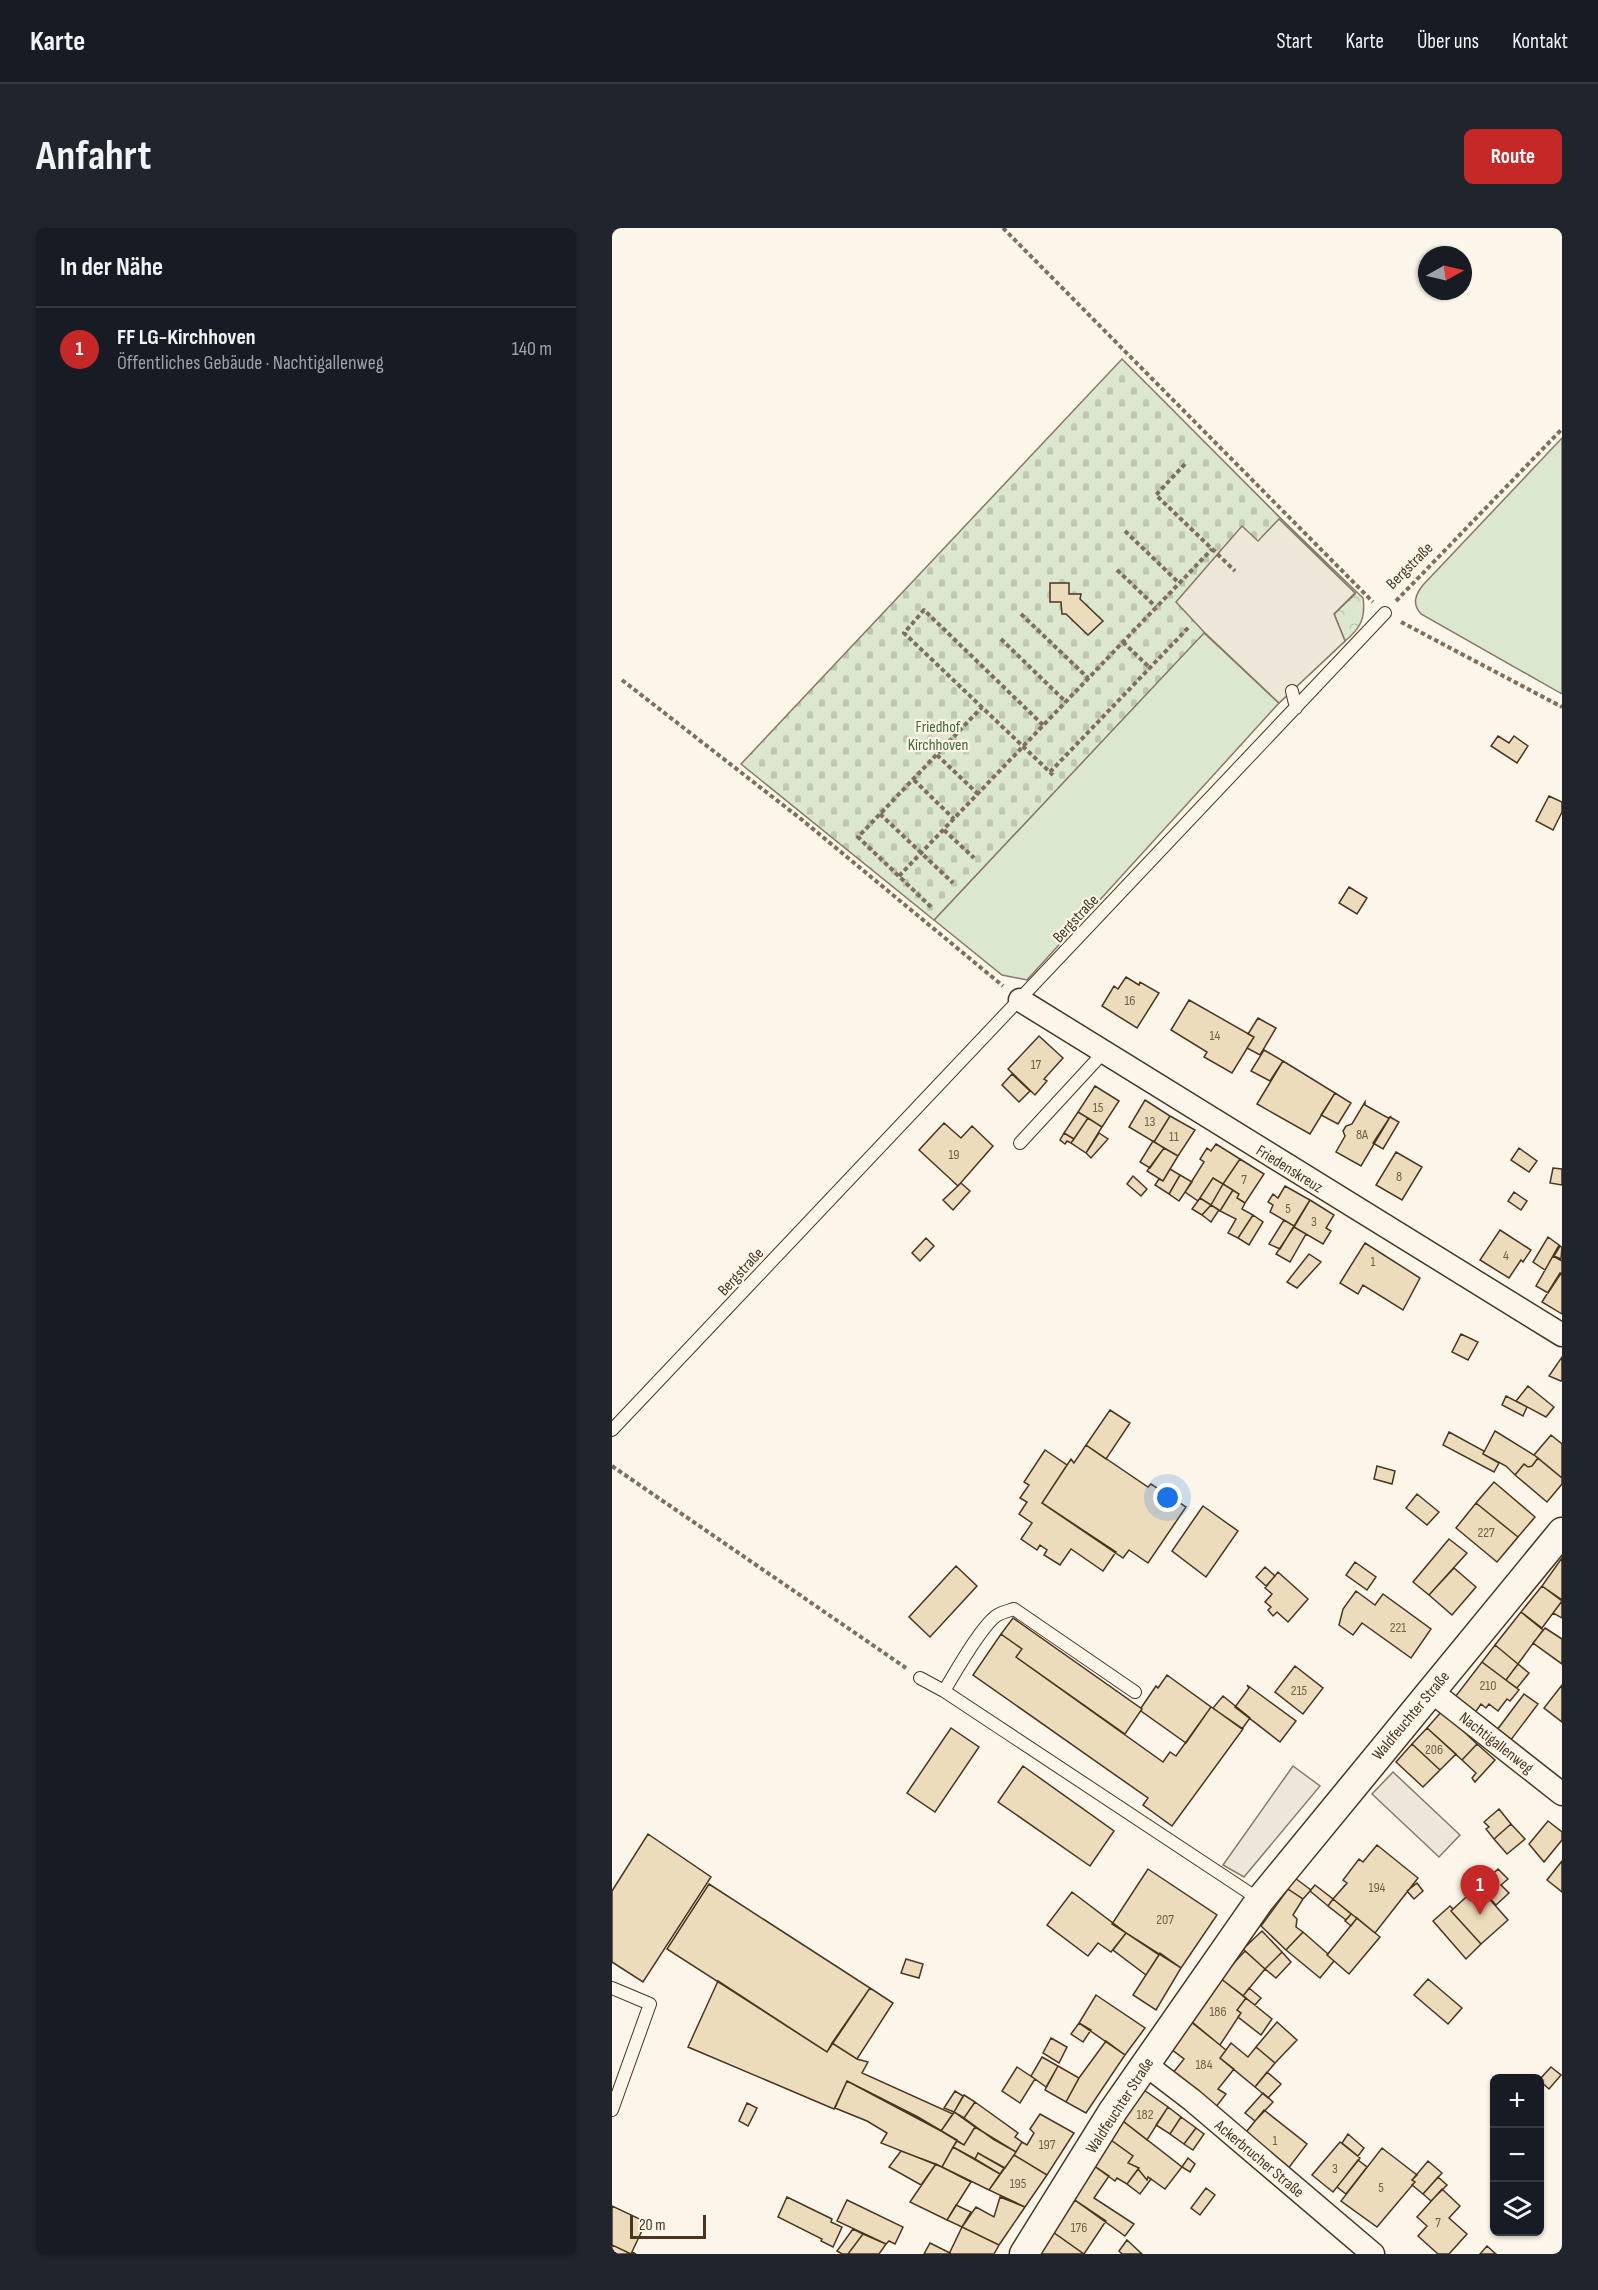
<!DOCTYPE html>
<html lang="de">
<head>
<meta charset="utf-8">
<style>
  :root { --surface:#171b24; --page:#20242c; --text:#f1f3f6; --muted:#9ea1a6; --line:#363941; --accent:#c62828 }
  body { margin:0; font-family:"Sofia Sans Condensed",sans-serif; background:var(--page); color:var(--text) }
  .controls { position:absolute; right:18px; bottom:18px; display:grid; overflow:hidden; border-radius:9px; box-shadow:0 2px 4px #0004 }
  .controls button { width:54px; height:54px; display:grid; place-items:center; padding:0; border:0; border-bottom:2px solid var(--line); background:var(--surface); color:var(--text); font:30px sans-serif }
  .compass { position:absolute; left:806px; top:18px; width:54px; height:54px; border-radius:50%; background:var(--surface); box-shadow:0 2px 4px #0004; rotate:82deg }
  .scale { position:absolute; left:18px; bottom:15px; width:76px; box-sizing:border-box; padding-left:6px; border:3px solid #4a3520; border-top:0; font-size:16px; line-height:21px; white-space:nowrap; color:#4a3520; -webkit-text-stroke:4px #fbf6e9; paint-order:stroke }
  .you { position:absolute; left:556px; top:1270px; width:21px; height:21px; margin:-15px; border:4px solid #fff; border-radius:50%; background:#1a73e8; box-shadow:0 0 0 9px #1a73e833 }
  .badge { display:grid; place-items:center; width:39px; height:39px; border-radius:50%; background:var(--accent); color:#fff; font-size:20px; font-weight:700 }
  .pin { position:absolute; translate:-50% -50px; filter:drop-shadow(0 2px 3px #0008) }
  .pin::after { content:''; position:absolute; top:32px; width:21px; height:18px; background:inherit; clip-path:polygon(0 0,100% 0,50% 100%) }
  .list { margin:0; padding:0; list-style:none }
  h2 { display:flex; justify-content:space-between; align-items:center; height:78px; margin:0; padding:0 24px; font-size:26px }
  h2 small { font-size:20px; font-weight:400; color:var(--muted) }
  .list li { display:grid; grid-template-columns:39px 1fr auto; gap:18px; align-items:center; box-sizing:border-box; height:84px; padding:0 24px; border-top:2px solid var(--line) }
  .list b { display:block; font-size:22px; white-space:nowrap }
  .list p { margin:0; font-size:20px; white-space:nowrap; color:var(--muted) }
  .list em { font-size:20px; font-style:normal; color:var(--muted) }
  .icon { flex:none; width:33px; height:33px; fill:none; stroke:currentColor; stroke-width:2; stroke-linecap:round; stroke-linejoin:round }
  .map { position:relative; flex:none; width:950px; height:2026px; overflow:hidden; border-radius:9px }
  header { display:flex; align-items:center; gap:36px; box-sizing:border-box; height:84px; padding:0 30px; background:var(--surface); border-bottom:2px solid var(--line) }
  header strong { font-size:28px }
  nav { display:flex; gap:33px; margin-inline-start:auto; font-size:21px }
  .intro { display:flex; align-items:center; justify-content:space-between; box-sizing:border-box; height:144px; padding:0 36px }
  h1 { margin:0; font-size:42px }
  .button { padding:15px 27px; border-radius:9px; background:var(--accent); color:#fff; font-size:21px; font-weight:700 }
  main { display:flex; gap:36px; padding:0 36px }
  aside { flex:1; background:var(--surface); border-radius:9px; box-shadow:0 2px 4px #0004 }
  .map>svg:first-child { display:block }
  .grass { fill:#dce7d0; stroke:#887966; stroke-width:1.5 }
  .forest { fill:url(#forest-crowns); stroke:#887966; stroke-width:1.5 }
  .cemetery { fill:url(#cemetery-stones); stroke:#887966; stroke-width:1.5 }
  .parking { fill:#ede7d9; stroke:#887966; stroke-width:1.5 }
  .building { fill:#ecdcbc; stroke:#4a3520; stroke-width:1.5 }
  .lines { fill:none; stroke-linecap:round; stroke-linejoin:round }
  .service-casing { stroke:#4a3520; stroke-width:14 }
  .minor-casing { stroke:#4a3520; stroke-width:25 }
  .tertiary-casing { stroke:#4a3520; stroke-width:31 }
  .path { stroke:#7f6f5c; stroke-width:4; stroke-dasharray:4.5 3; stroke-linecap:butt }
  .service { stroke:#fbf6e9; stroke-width:12 }
  .minor { stroke:#fbf6e9; stroke-width:22 }
  .tertiary { stroke:#fbf6e9; stroke-width:28 }
  .labels { text-anchor:middle; stroke-width:4.5; stroke-linejoin:round; paint-order:stroke }
  .number-label { font-size:14px; fill:#725f47 }
  .street-label { font-size:16px; fill:#4a3520; stroke:#fbf6e9 }
  .park-label { font-size:16px; fill:#436837; stroke:#fbf6e9 }
</style>
</head>
<body>
<header>
<strong>Karte</strong>
<nav><a>Start</a><a>Karte</a><a>Über uns</a><a>Kontakt</a></nav>
</header>
<div class="intro"><h1>Anfahrt</h1><a class="button">Route</a></div>
<main>
<aside>
<h2>In der Nähe<small></small></h2>
<ul class="list">
<li><span class="badge">1</span><div><b>FF LG-Kirchhoven</b><p>Öffentliches Gebäude · Nachtigallenweg</p></div><em>140 m</em></li>
</ul>
</aside>
<div class="map">
<svg width="950" height="2026" viewBox="0 0 950 2026">
  <defs>
    <pattern id="forest-crowns" width="20" height="18" patternUnits="userSpaceOnUse" patternTransform="scale(1.5)"><rect width="20" height="18" fill="#dce7d0"/><path d="M2 6a3 3 0 1 1 6 0M12 15a3 3 0 1 1 6 0" fill="none" stroke="#bec7b2"/></pattern>
    <pattern id="cemetery-stones" width="16" height="16" patternUnits="userSpaceOnUse" patternTransform="scale(1.5)"><rect width="16" height="16" fill="#dce7d0"/><path d="M2 7V4a2 2 0 0 1 4 0v3zM10 15v-3a2 2 0 0 1 4 0v3z" fill="#bec7b2"/></pattern>
  </defs>
  <rect width="100%" height="100%" fill="#fbf6e9"/>
  <path class="grass" d="M950 210V466L809 386C800 376 803 367 811 357Z
    M592 404 667 475 415 752 390 747 322 692Z"/>
  <path class="forest" d="M567 192 751 370C754 390 748 401 733 413L722 386 743 366Z"/>
  <path class="cemetery" d="M510 131 743 365 722 386 733 413 667 475 592 405 322 692 129 536Z"/>
  <path class="parking" d="M667 291 743 365 722 386 733 413 667 475 592 404 564 374 630 298 646 313Z
    M681 1538 708 1558 632 1649 611 1637Z
    M781 1544 848 1607 827 1629 760 1566Z"/>
  <path class="building" d="M438 355H457V366H469L468 371 491 393 476 407 454 386H450L449 374H438Z
    M886 508 897 515 902 508 916 518 905 535 879 518Z
    M937 568 950 574V584L941 602 924 593Z
    M737 659 755 670 745 686 727 675Z
    M514 749 527 757 528 754 547 765 525 800 490 778 502 758 506 761Z
    M577 772 642 809 620 845 592 829 595 824 559 802Z
    M646 790 664 800 648 827 635 820 642 809 636 806Z
    M427 808 451 830 432 851 435 853 423 867 396 841Z
    M652 822 671 833 658 853 639 843Z
    M671 833 723 865 698 906 645 876Z
    M400 846 418 863 407 874 390 857Z
    M483 858 507 873 490 899 466 884Z
    M723 865 739 875 726 896 709 887Z
    M533 872 558 888 542 914 517 899Z
    M753 874V877L776 890 778 889 749 938 724 924 733 908 731 903 734 898 740 896Z
    M466 884 476 890 462 911 452 905Z
    M558 888 583 902 566 928 542 914Z
    M778 889 787 894 771 921 761 915Z
    M476 890 490 899 474 925 459 915Z
    M332 895 349 910 360 898 381 918 346 958 307 922Z
    M452 905 462 911 459 915 455 913 453 916 448 912Z
    M487 905 496 911 479 930 474 925Z
    M541 913 552 920 538 940 528 934Z
    M604 916 628 931 611 956 601 950 586 973 573 964 592 934 588 931 595 920 599 923Z
    M552 920 566 928 551 953 535 943Z
    M907 920 925 933 917 944 899 932Z
    M784 924 810 939 790 972 764 957Z
    M628 931 652 946 633 975 625 970 627 966 611 956Z
    M941 940 950 941V957L938 955Z
    M558 941 568 947 557 966 543 957 547 951 551 953Z
    M568 947 580 954 567 973 557 966Z
    M521 948 535 961 529 968 515 956Z
    M601 950 611 956 599 977 588 970Z
    M349 955 358 963 341 982 331 972Z
    M611 956 621 962 608 983 599 977Z
    M673 958 698 972 682 998 658 984 661 977 656 974 661 966 666 970Z
    M621 962 627 966 625 970 633 975 630 981 641 987 626 1010 616 1005 624 991 608 983Z
    M902 964 915 973 909 982 896 973Z
    M588 970 599 977 590 987 580 981Z
    M698 972 722 987 714 1000 719 1003 711 1016 682 999Z
    M599 977 607 982 599 994 590 987Z
    M641 987 651 994 637 1017 626 1010Z
    M672 992 682 998 668 1021 657 1016Z
    M682 999 694 1006 678 1034 664 1026Z
    M888 1002 919 1022 911 1034 909 1032 897 1050 868 1032Z
    M936 1009 947 1017 933 1042 921 1034Z
    M314 1010 322 1018 308 1033 300 1025Z
    M753 1015 808 1050 791 1082 751 1057 746 1066 728 1055Z
    M948 1018 950 1019 949 1031 942 1028Z
    M697 1026 709 1034 685 1060 675 1054Z
    M941 1028 950 1033V1044L936 1065 924 1058Z
    M948 1045 950 1047V1086L930 1074Z
    M849 1106 866 1114 856 1132 840 1124Z
    M950 1129V1152L949 1153 937 1148Z
    M916 1158 942 1179 934 1189 904 1173Z
    M894 1168 915 1179 911 1188 890 1177Z
    M498 1182 518 1195 494 1231 474 1217Z
    M883 1203 922 1227 926 1230 920 1238 916 1239 912 1236 903 1247 894 1238 871 1226Z
    M837 1204 872 1223 871 1226 887 1235 882 1244 831 1217Z
    M939 1207 950 1216V1250L922 1227Z
    M474 1217 536 1259 539 1256 574 1279 536 1335 517 1322 511 1330 430 1275 459 1231 462 1235Z
    M433 1222 455 1237 430 1275 504 1324 491 1343 459 1321 448 1337 432 1327 435 1322 428 1317 425 1322 409 1311 420 1295 407 1286 415 1274 408 1270 417 1257 412 1254Z
    M926 1230 950 1250V1256L935 1274 903 1247 912 1236 916 1239 920 1238Z
    M765 1238 783 1243 780 1256 762 1251Z
    M882 1254 923 1289 906 1309 864 1275Z
    M805 1266 827 1284 815 1297 794 1280Z
    M864 1275 906 1309 885 1334 844 1300Z
    M591 1278 626 1303 594 1349 560 1323Z
    M837 1311 855 1325 817 1367 801 1354Z
    M950 1330V1372L930 1358Z
    M743 1334 764 1349 755 1362 734 1347Z
    M344 1338 365 1358 318 1409 297 1389Z
    M653 1339 663 1348 654 1358 644 1349Z
    M842 1340 864 1359 840 1387 817 1367Z
    M666 1344 696 1371 676 1394 665 1384 661 1388 656 1382 659 1379 653 1374 660 1366 653 1360Z
    M930 1358 950 1373 930 1400 909 1384Z
    M744 1363 763 1377 771 1366 819 1401 799 1430 750 1395 741 1407 727 1397 731 1381Z
    M950 1373V1390L941 1385Z
    M909 1384 931 1402 906 1436 883 1417Z
    M401 1390 530 1481 513 1506 404 1429 410 1421 389 1406Z
    M933 1400 950 1411V1436L921 1415Z
    M389 1406 410 1421 404 1429 551 1534 558 1524 564 1528 599 1479 631 1501 560 1598 531 1577 536 1570 361 1447Z
    M883 1417 906 1436 894 1452 870 1434Z
    M870 1434 907 1462 898 1473 895 1471 886 1483 877 1476 874 1480 869 1476 860 1489 840 1473Z
    M906 1436 917 1445 905 1460 894 1452Z
    M683 1438 711 1460 691 1486 663 1464Z
    M555 1447 599 1479 574 1515 529 1483 530 1481 529 1480 544 1458 546 1460Z
    M635 1457 684 1493 668 1514 623 1479 637 1460Z
    M950 1457V1494L932 1480Z
    M912 1466 926 1476 895 1517 882 1506Z
    M611 1468 638 1490 630 1501 601 1480Z
    M830 1483 865 1516 850 1532 815 1500Z
    M339 1500 367 1519 323 1584 295 1565Z
    M815 1500 844 1526 828 1542 800 1516Z
    M800 1516 828 1542 811 1559 784 1534Z
    M865 1516 883 1532 863 1554 860 1550 864 1545 850 1532Z
    M411 1538 502 1603 478 1638 386 1574Z
    M887 1581 899 1596 882 1611 874 1601 877 1599 872 1594Z
    M936 1593 950 1604V1612L932 1634 917 1616Z
    M899 1596 913 1611 895 1626 882 1611Z
    M36 1606 99 1649 31 1754 0 1734V1663Z
    M765 1617 806 1650 763 1705 721 1671 735 1655 731 1652 747 1631 751 1634Z
    M950 1633V1664L935 1652Z
    M536 1641 605 1687 569 1740 500 1696Z
    M886 1641 896 1651 889 1657 897 1665 884 1677 867 1659Z
    M683 1650 699 1662 691 1671 676 1661Z
    M805 1655 811 1663 802 1671 795 1663Z
    M97 1656 258 1760 215 1824 55 1721Z
    M703 1657 721 1671 716 1678 698 1663Z
    M866 1658 896 1692 869 1716 839 1683Z
    M676 1661 691 1671 681 1687 685 1691 684 1699 691 1704 674 1722 649 1698Z
    M460 1664 514 1705 499 1724 486 1715 476 1728 435 1697Z
    M721 1671 739 1686 734 1692 716 1678Z
    M838 1678 841 1681 839 1683 869 1716 854 1731 821 1693Z
    M739 1686 745 1690 739 1698 733 1693Z
    M745 1690 768 1709 737 1746 715 1727Z
    M650 1703 670 1724 653 1741 631 1721Z
    M691 1704 716 1726 715 1727 722 1733 708 1750 674 1722Z
    M514 1705 547 1727 534 1747 501 1722Z
    M633 1723 653 1741 631 1768 608 1750Z
    M670 1724 679 1734 664 1750 653 1741Z
    M548 1725 569 1740 544 1782 521 1767Z
    M294 1731 311 1736 307 1750 289 1745Z
    M608 1750 634 1770 625 1782 629 1785 608 1817 578 1793Z
    M816 1751 850 1780 836 1796 802 1767Z
    M106 1753 215 1824 220 1815 245 1831 256 1834 250 1845 341 1886 329 1903 235 1853 222 1881 76 1819Z
    M258 1760 281 1775 245 1831 220 1815Z
    M637 1760 649 1770 643 1777 631 1768Z
    M484 1767 533 1800 513 1827 467 1795Z
    M634 1770 660 1791 649 1807 626 1789 629 1785 625 1782Z
    M580 1794 614 1822 608 1830 622 1841 606 1861 614 1866 600 1884 557 1850 572 1831 559 1821Z
    M665 1794 685 1812 663 1835 644 1819Z
    M467 1795 479 1802 471 1814 459 1806Z
    M439 1810 455 1819 447 1835 431 1825Z
    M494 1813 513 1827 474 1885 454 1874 467 1850Z
    M619 1815 636 1829 644 1819 663 1835 643 1859 608 1830Z
    M430 1829 446 1838 434 1859 419 1848Z
    M446 1838 467 1850 454 1874 433 1862Z
    M405 1839 423 1851 408 1875 390 1863Z
    M939 1839 949 1847 937 1861 927 1852Z
    M655 1844 669 1856 656 1870 643 1859Z
    M235 1853 306 1889 345 1912 330 1939 269 1915 275 1905 255 1893 223 1880Z
    M532 1862 556 1879 535 1912 511 1893Z
    M343 1863 351 1868 342 1884 332 1880Z
    M651 1865 661 1874 643 1893 633 1885Z
    M352 1867 363 1874 352 1890 342 1884Z
    M363 1874 406 1905 403 1909 410 1914 404 1924 381 1911 352 1890Z
    M135 1875 145 1880 136 1898 127 1893Z
    M556 1879 569 1889 558 1906 544 1897Z
    M652 1882 695 1916 675 1942 631 1908Z
    M342 1884 363 1899 352 1917 329 1903Z
    M428 1886 462 1905 435 1947 402 1927 410 1914 415 1917 422 1905 418 1901Z
    M569 1889 584 1900 572 1916 558 1906Z
    M511 1893 570 1939 553 1961 536 1949 535 1952 526 1941 527 1940 516 1935 521 1928 499 1912Z
    M363 1899 404 1924 393 1940 366 1925 363 1931 341 1919 345 1913 352 1917Z
    M584 1900 592 1906 581 1922 572 1916Z
    M736 1906 752 1920 746 1928 730 1915Z
    M499 1912 521 1928 516 1935 527 1940 515 1956 505 1950 503 1953 481 1937Z
    M728 1914 748 1930 721 1964 700 1947Z
    M341 1919 388 1946 377 1962 330 1939Z
    M770 1920 805 1947 800 1952 803 1954 765 1999 729 1973Z
    M289 1923 324 1936 309 1957 277 1939Z
    M366 1925 392 1940 388 1946 363 1931Z
    M402 1927 435 1947 413 1979 377 1962Z
    M576 1930 583 1936 578 1944 570 1939Z
    M746 1932 755 1939 734 1966 725 1959Z
    M816 1933 830 1945 811 1966 800 1957 803 1954 800 1952Z
    M324 1936 359 1954 335 1992 298 1974Z
    M481 1937 497 1948 482 1970 522 1996 513 2008 460 1970Z
    M526 1941 535 1952 536 1949 539 1951 528 1966 515 1956Z
    M826 1949 835 1957 819 1973 811 1966Z
    M594 1960 603 1967 588 1987 579 1980Z
    M830 1961 848 1978 837 1990 855 2006 837 2026H826L806 2008 815 1998 805 1989Z
    M175 1969 220 1991 219 1994 230 1999 221 2019 209 2013 210 2011 166 1989Z
    M388 1969 413 1979 387 2017 350 1999 364 1979 382 1989Z
    M235 1972 291 1999 283 2016 277 2013 274 2016 225 1993Z
    M463 1972 494 1993 472 2026 441 2004Z
    M344 1977 359 1984 350 1999 335 1992Z
    M0 1978 34 1994 19 2026 0 2017Z
    M350 1999 387 2017 382 2026H337Z
    M241 2001 251 2006 236 2026H230L225 2023Z
    M441 2004 472 2026H426Z
    M251 2006 274 2016 267 2026H236Z
    M515 2012 530 2026H510L507 2023Z
    M318 2015 338 2025 337 2026H312Z
    M0 2017 19 2026 20 2024 24 2026H0Z
    M875 2018 884 2026H868Z"/>
  <g class="lines">
    <g class="service-casing">
      <path id="service" d="M680 463 684 480
        M408 915 491 825
        M0 1202 773 385
        M308 1450 332 1463 648 1672
        M332 1463C343 1445 368 1400 384 1388 390 1384 396 1383 402 1381L523 1464
        M0 1760 38 1776 0 1882"/>
    </g>
    <g class="minor-casing">
      <path id="minor" d="M408 772 950 1107
        M819 1463 950 1566
        M533 1836 580 1872 761 2026"/>
    </g>
    <g class="tertiary-casing">
      <path id="tertiary" d="M412 2026 501 1883 648 1672 950 1304"/>
    </g>
    <path class="path" d="M391 0 761 374
      M573 236 544 267 623 343
      M513 303 567 355
      M505 342 544 379
      M784 373 950 201
      M409 386 476 450
      M789 394 950 479
      M389 411 454 474
      M511 414 538 440
      M10 452 189 591 391 758
      M431 497 312 382 292 405 441 547
      M325 527 366 566
      M438 544 577 399
      M302 552 342 591
      M268 586 341 655
      M332 602 362 630
      M287 648 600 321
      M319 679 246 609 370 479
      M0 1238 294 1440"/>
    <use href="#service" class="service"/>
    <use href="#minor" class="minor"/>
    <use href="#tertiary" class="tertiary"/>
  </g>
  <g class="labels">
    <g class="number-label">
      <text x="518" y="777">16</text>
      <text x="603" y="812">14</text>
      <text x="424" y="841">17</text>
      <text x="486" y="884">15</text>
      <text x="538" y="898">13</text>
      <text x="750" y="911">8A</text>
      <text x="562" y="913">11</text>
      <text x="342" y="931">19</text>
      <text x="787" y="953">8</text>
      <text x="632" y="956">7</text>
      <text x="676" y="985">5</text>
      <text x="702" y="998">3</text>
      <text x="894" y="1032">4</text>
      <text x="761" y="1038">1</text>
      <text x="874" y="1309">227</text>
      <text x="786" y="1404">221</text>
      <text x="876" y="1462">210</text>
      <text x="687" y="1467">215</text>
      <text x="822" y="1526">206</text>
      <text x="765" y="1664">194</text>
      <text x="553" y="1696">207</text>
      <text x="606" y="1788">186</text>
      <text x="592" y="1841">184</text>
      <text x="533" y="1891">182</text>
      <text x="663" y="1917">1</text>
      <text x="435" y="1921">197</text>
      <text x="723" y="1945">3</text>
      <text x="406" y="1960">195</text>
      <text x="769" y="1964">5</text>
      <text x="826" y="1999">7</text>
      <text x="467" y="2004">176</text>
    </g>
    <g class="street-label">
      <text transform="translate(797 337) rotate(-45)" y="6">Bergstraße</text>
      <text transform="translate(463 690) rotate(-47)" y="6">Bergstraße</text>
      <text transform="translate(678 940) rotate(32)" y="6">Friedenskreuz</text>
      <text transform="translate(128 1043) rotate(-47)" y="6">Bergstraße</text>
      <text transform="translate(798 1487) rotate(-50)" y="6">Waldfeuchter Straße</text>
      <text transform="translate(885 1514) rotate(38)" y="6">Nachtigallenweg</text>
      <text transform="translate(507 1877) rotate(-57)" y="6">Waldfeuchter Straße</text>
      <text transform="translate(648 1930) rotate(40)" y="6">Ackerbrucher Straße</text>
    </g>
    <g class="park-label">
      <text x="326" y="504">Friedhof<tspan x="326" dy="18">Kirchhoven</tspan></text>
    </g>
  </g>
</svg>
<div class="controls">
<button>+</button>
<button>−</button>
<button><svg class="icon" aria-label="layers" viewBox="0 0 24 24"><path d="M12 4l9 5-9 5-9-5zM3 14l9 5 9-5"/></svg></button>
</div>
<svg class="compass" viewBox="-18 -18 36 36"><path d="M0-13l5 13h-10z" fill="#e53935"/><path d="M0 13l5-13h-10z" fill="#9ea1a6"/></svg>
<div class="scale">20 m</div>
<div class="you"></div>
<div class="pin badge" style="left:868px;top:1687px">1</div>
</div>
</main>
</body>
</html>
